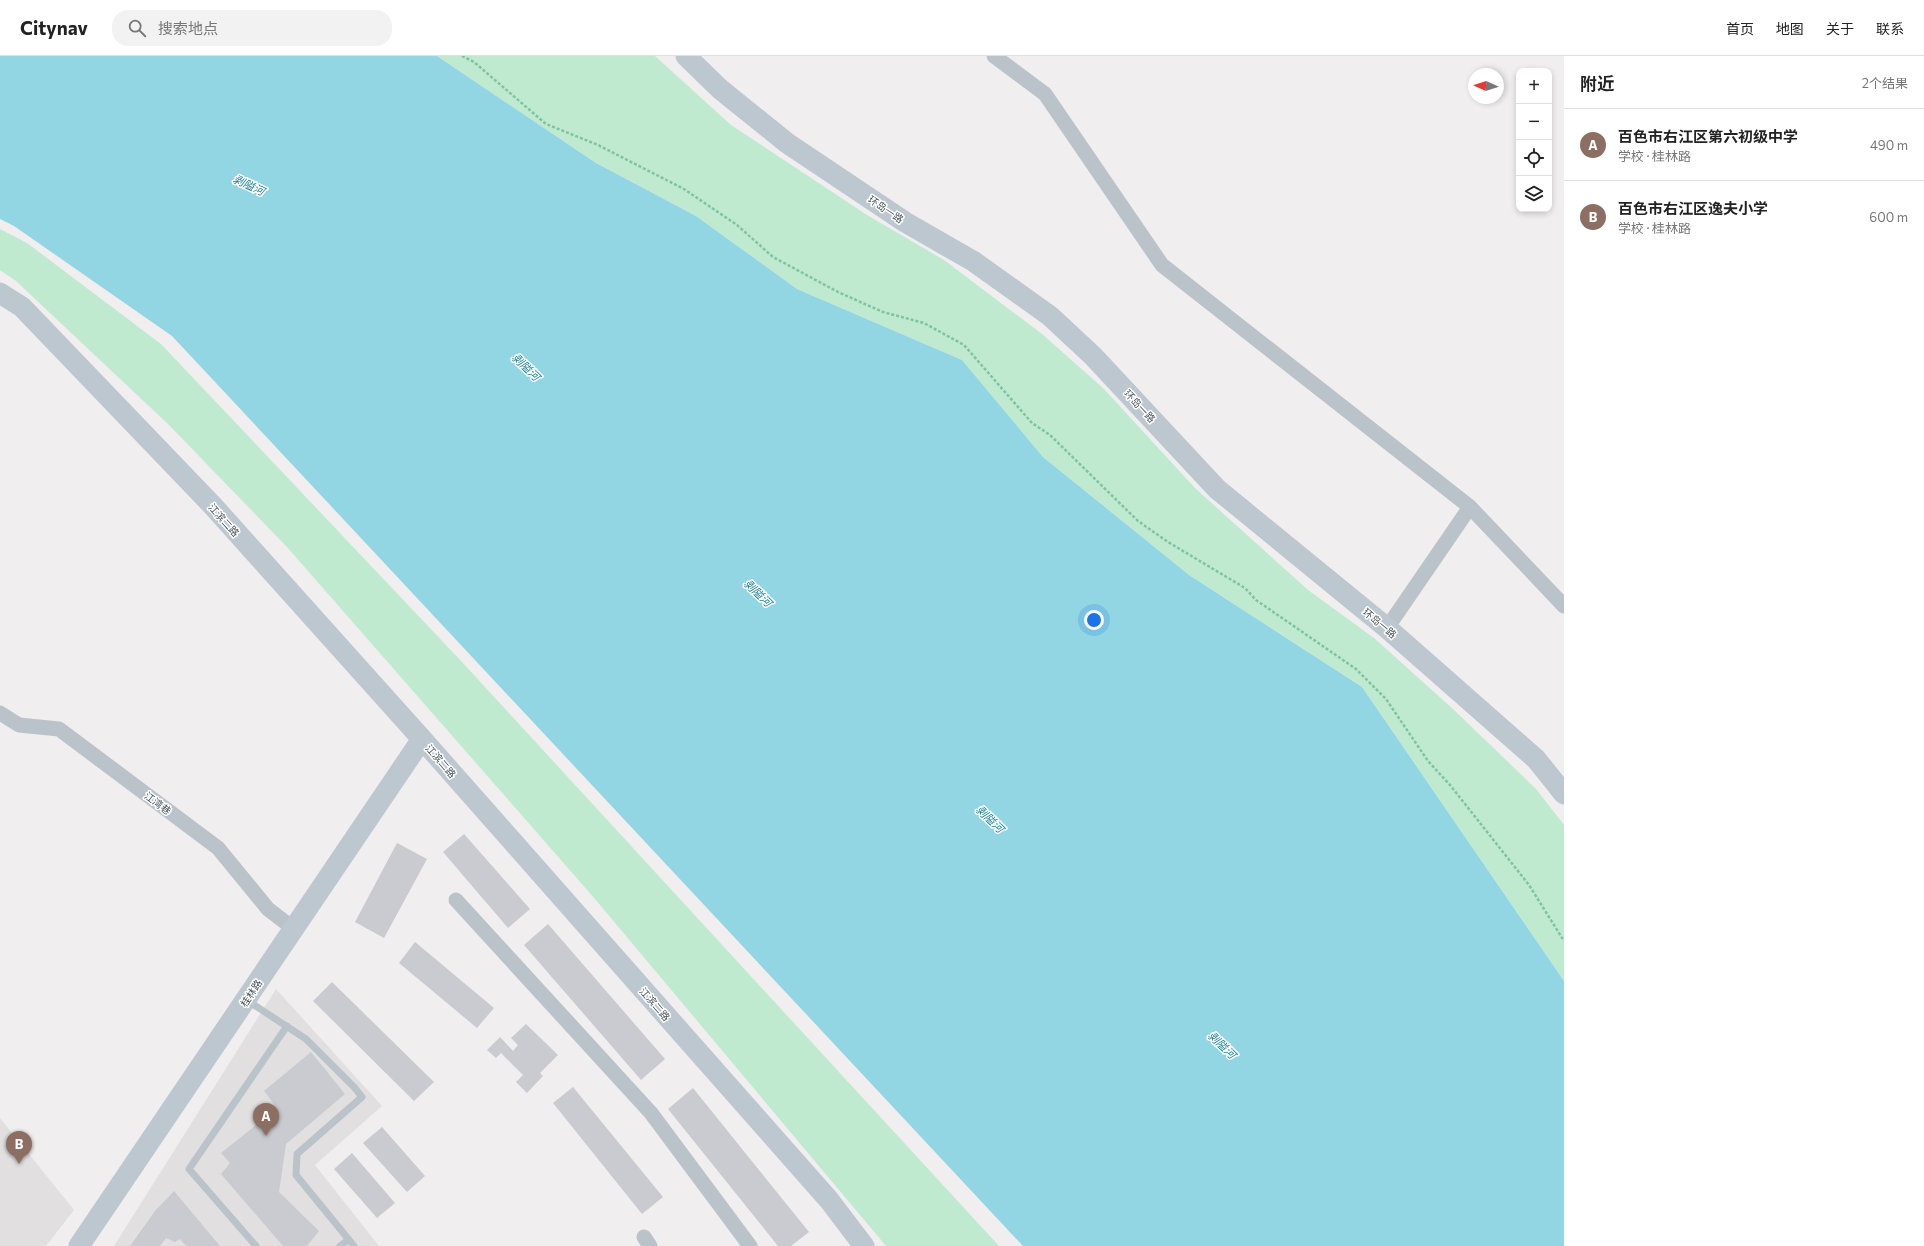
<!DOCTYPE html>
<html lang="zh">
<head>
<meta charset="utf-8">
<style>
  :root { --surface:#fff; --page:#f2f2f2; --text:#222; --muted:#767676; --line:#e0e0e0; --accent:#2a79ce }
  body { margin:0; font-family:Commissioner,"Noto Sans SC",sans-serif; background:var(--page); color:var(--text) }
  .controls { position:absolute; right:12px; top:12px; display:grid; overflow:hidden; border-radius:8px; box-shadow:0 2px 6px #0003 }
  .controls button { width:36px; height:36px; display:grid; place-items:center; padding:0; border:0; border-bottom:1px solid var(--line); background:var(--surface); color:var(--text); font:20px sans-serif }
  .compass { position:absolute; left:1468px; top:12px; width:36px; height:36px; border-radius:50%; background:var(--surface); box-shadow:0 2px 6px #0003; rotate:273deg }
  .you { position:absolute; left:1094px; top:564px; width:14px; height:14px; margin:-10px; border:3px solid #fff; border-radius:50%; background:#1a73e8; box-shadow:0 0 0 6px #1a73e833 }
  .badge { display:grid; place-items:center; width:26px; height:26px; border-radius:50%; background:var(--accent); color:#fff; font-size:13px; font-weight:700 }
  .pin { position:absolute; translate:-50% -33px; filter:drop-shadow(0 1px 2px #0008) }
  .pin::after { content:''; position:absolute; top:21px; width:14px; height:12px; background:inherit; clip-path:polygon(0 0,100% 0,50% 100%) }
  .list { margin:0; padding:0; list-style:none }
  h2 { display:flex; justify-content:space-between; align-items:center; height:52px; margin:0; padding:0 16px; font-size:17px }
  h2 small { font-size:13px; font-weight:400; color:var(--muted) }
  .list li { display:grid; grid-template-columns:26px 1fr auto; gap:12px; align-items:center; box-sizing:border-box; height:72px; padding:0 16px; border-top:1px solid var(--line) }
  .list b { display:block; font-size:15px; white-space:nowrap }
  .list p { margin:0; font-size:13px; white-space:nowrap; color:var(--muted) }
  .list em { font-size:13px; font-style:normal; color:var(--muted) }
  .icon { flex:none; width:22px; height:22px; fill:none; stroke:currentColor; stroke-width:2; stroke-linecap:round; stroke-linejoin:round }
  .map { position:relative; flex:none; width:1564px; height:1190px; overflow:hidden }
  header { display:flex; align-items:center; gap:24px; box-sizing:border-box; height:56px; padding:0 20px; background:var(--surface); border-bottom:1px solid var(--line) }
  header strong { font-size:19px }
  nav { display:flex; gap:22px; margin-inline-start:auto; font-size:14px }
  .search { width:280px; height:36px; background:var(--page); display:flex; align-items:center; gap:10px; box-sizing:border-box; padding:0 14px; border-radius:16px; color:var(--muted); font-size:15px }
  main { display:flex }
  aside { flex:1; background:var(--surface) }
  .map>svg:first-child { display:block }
  .education { fill:#e1dfdf }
  .green { fill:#c0eacf }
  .water { fill:#92d6e3 }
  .building { fill:#c9cbd0 }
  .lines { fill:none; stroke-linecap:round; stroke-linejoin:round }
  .path { stroke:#7cc59e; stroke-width:2.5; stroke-dasharray:3 2; stroke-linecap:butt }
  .lane { stroke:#bbc3ca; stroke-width:7 }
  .street { stroke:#bbc3ca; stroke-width:15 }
  .secondary { stroke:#bdc7d0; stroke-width:21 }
  .labels { text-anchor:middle; stroke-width:3; stroke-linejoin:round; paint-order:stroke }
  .street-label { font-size:10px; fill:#48525a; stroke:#fff }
  .water-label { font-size:11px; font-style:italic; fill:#1a7f94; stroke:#fff }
</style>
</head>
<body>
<header>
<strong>Citynav</strong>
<div class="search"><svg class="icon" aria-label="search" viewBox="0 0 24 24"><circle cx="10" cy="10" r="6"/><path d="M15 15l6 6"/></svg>搜索地点</div>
<nav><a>首页</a><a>地图</a><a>关于</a><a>联系</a></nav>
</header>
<main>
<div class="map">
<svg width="1564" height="1190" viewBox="0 0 1564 1190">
  <rect width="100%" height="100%" fill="#f0eeee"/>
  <path class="education" d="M276 933 382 1050 315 1109 379 1190H114Z
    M0 1062 74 1154 46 1190H0Z"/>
  <path class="green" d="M437 0H655L731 69 867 159 944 204 1042 278 1104 333 1195 432 1308 534 1374 582 1453 653 1536 733 1564 769V925L1362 631 1189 519 1043 401 962 304 797 233 696 160 596 107Z
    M0 173 27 187 161 288 462 606 999 1190H886L595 843 287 491 169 369 16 225 0 214Z"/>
  <path class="water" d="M0 0H437L596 107 696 160 797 233 962 304 1043 401 1189 519 1362 631 1564 925V1190H1023L172 280 14 170 0 163Z"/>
  <path class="building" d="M464 778 530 853 508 872 443 796Z
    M397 787 427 803 384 882 355 866Z
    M548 868 665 1003 641 1024 524 889Z
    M415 886 494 952 477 972 399 907Z
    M332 926 434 1026 414 1045 313 945Z
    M526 968 558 999 540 1017 543 1020 527 1037 516 1026 523 1019 501 997 496 1002 487 994 500 981 513 995 518 989 511 982Z
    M311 996 345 1038 286 1088 279 1136 319 1175 307 1190H283L221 1118 230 1107 221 1097 277 1052 264 1035Z
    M573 1031 663 1141 642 1158 553 1047Z
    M693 1032 809 1176 791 1190H778L668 1053Z
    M382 1071 425 1120 407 1136 363 1087Z
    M352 1097 395 1147 377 1162 334 1113Z
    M174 1135 220 1190H186L180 1183 175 1186 166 1182 160 1190H130L155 1155Z"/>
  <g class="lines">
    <path class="path" d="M462 0 474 6 546 68 598 89 684 133 737 169 773 201 838 236 883 256 924 267 964 289 1032 367 1050 379 1138 465 1168 486 1245 532 1256 544 1356 613 1386 643 1428 705 1450 729 1529 829 1564 885"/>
    <path class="lane" d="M248 945 306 983 354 1031 362 1041 297 1098 296 1119 354 1190
      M256 1190 189 1113 287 970
      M340 1190 348 1184"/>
    <path class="street" d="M994 0 1045 38 1162 209 1470 451 1387 572
      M1470 451 1564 550
      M0 657 19 669 59 673 218 792 268 853 294 873
      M456 844 651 1057 750 1190
      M644 1181 650 1190"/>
    <path class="secondary" d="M686 0 720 33 787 87 905 166 973 205 1050 260 1093 300 1217 433 1387 572 1536 703 1564 738
      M0 237 22 251 213 450 422 683 829 1144 864 1190
      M79 1190 422 683"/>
  </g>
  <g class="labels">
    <g class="street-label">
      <text transform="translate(886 153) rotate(34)" y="4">环岛一路</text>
      <text transform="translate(1140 350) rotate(47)" y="4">环岛一路</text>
      <text transform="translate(224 464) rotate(48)" y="4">江滨二路</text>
      <text transform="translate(1380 567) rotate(40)" y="4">环岛一路</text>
      <text transform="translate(441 705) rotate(49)" y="4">江滨二路</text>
      <text transform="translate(158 747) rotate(37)" y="4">江湾巷</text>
      <text transform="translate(251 937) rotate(-56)" y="4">桂林路</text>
      <text transform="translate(655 948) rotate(49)" y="4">江滨二路</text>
    </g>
    <g class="water-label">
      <text transform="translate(249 129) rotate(25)" y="4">剥隘河</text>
      <text transform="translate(526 311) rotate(44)" y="4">剥隘河</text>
      <text transform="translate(758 537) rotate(44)" y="4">剥隘河</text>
      <text transform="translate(990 763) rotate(44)" y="4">剥隘河</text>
      <text transform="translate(1222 989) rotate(44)" y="4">剥隘河</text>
    </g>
  </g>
</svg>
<div class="controls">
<button>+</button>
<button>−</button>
<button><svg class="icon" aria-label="locate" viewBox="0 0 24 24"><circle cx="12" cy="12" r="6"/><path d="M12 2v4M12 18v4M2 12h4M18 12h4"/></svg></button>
<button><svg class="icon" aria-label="layers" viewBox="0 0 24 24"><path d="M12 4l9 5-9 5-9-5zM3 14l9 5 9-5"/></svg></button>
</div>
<svg class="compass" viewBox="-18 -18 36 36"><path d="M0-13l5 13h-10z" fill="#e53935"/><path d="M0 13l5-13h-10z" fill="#767676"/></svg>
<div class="you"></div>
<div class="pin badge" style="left:266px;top:1080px;background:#8d6e63">A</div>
<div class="pin badge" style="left:19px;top:1108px;background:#8d6e63">B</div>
</div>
<aside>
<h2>附近<small>2个结果</small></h2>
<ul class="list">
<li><span class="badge" style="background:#8d6e63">A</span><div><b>百色市右江区第六初级中学</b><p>学校 · 桂林路</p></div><em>490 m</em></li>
<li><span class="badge" style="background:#8d6e63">B</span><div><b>百色市右江区逸夫小学</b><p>学校 · 桂林路</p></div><em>600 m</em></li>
</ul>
</aside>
</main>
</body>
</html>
